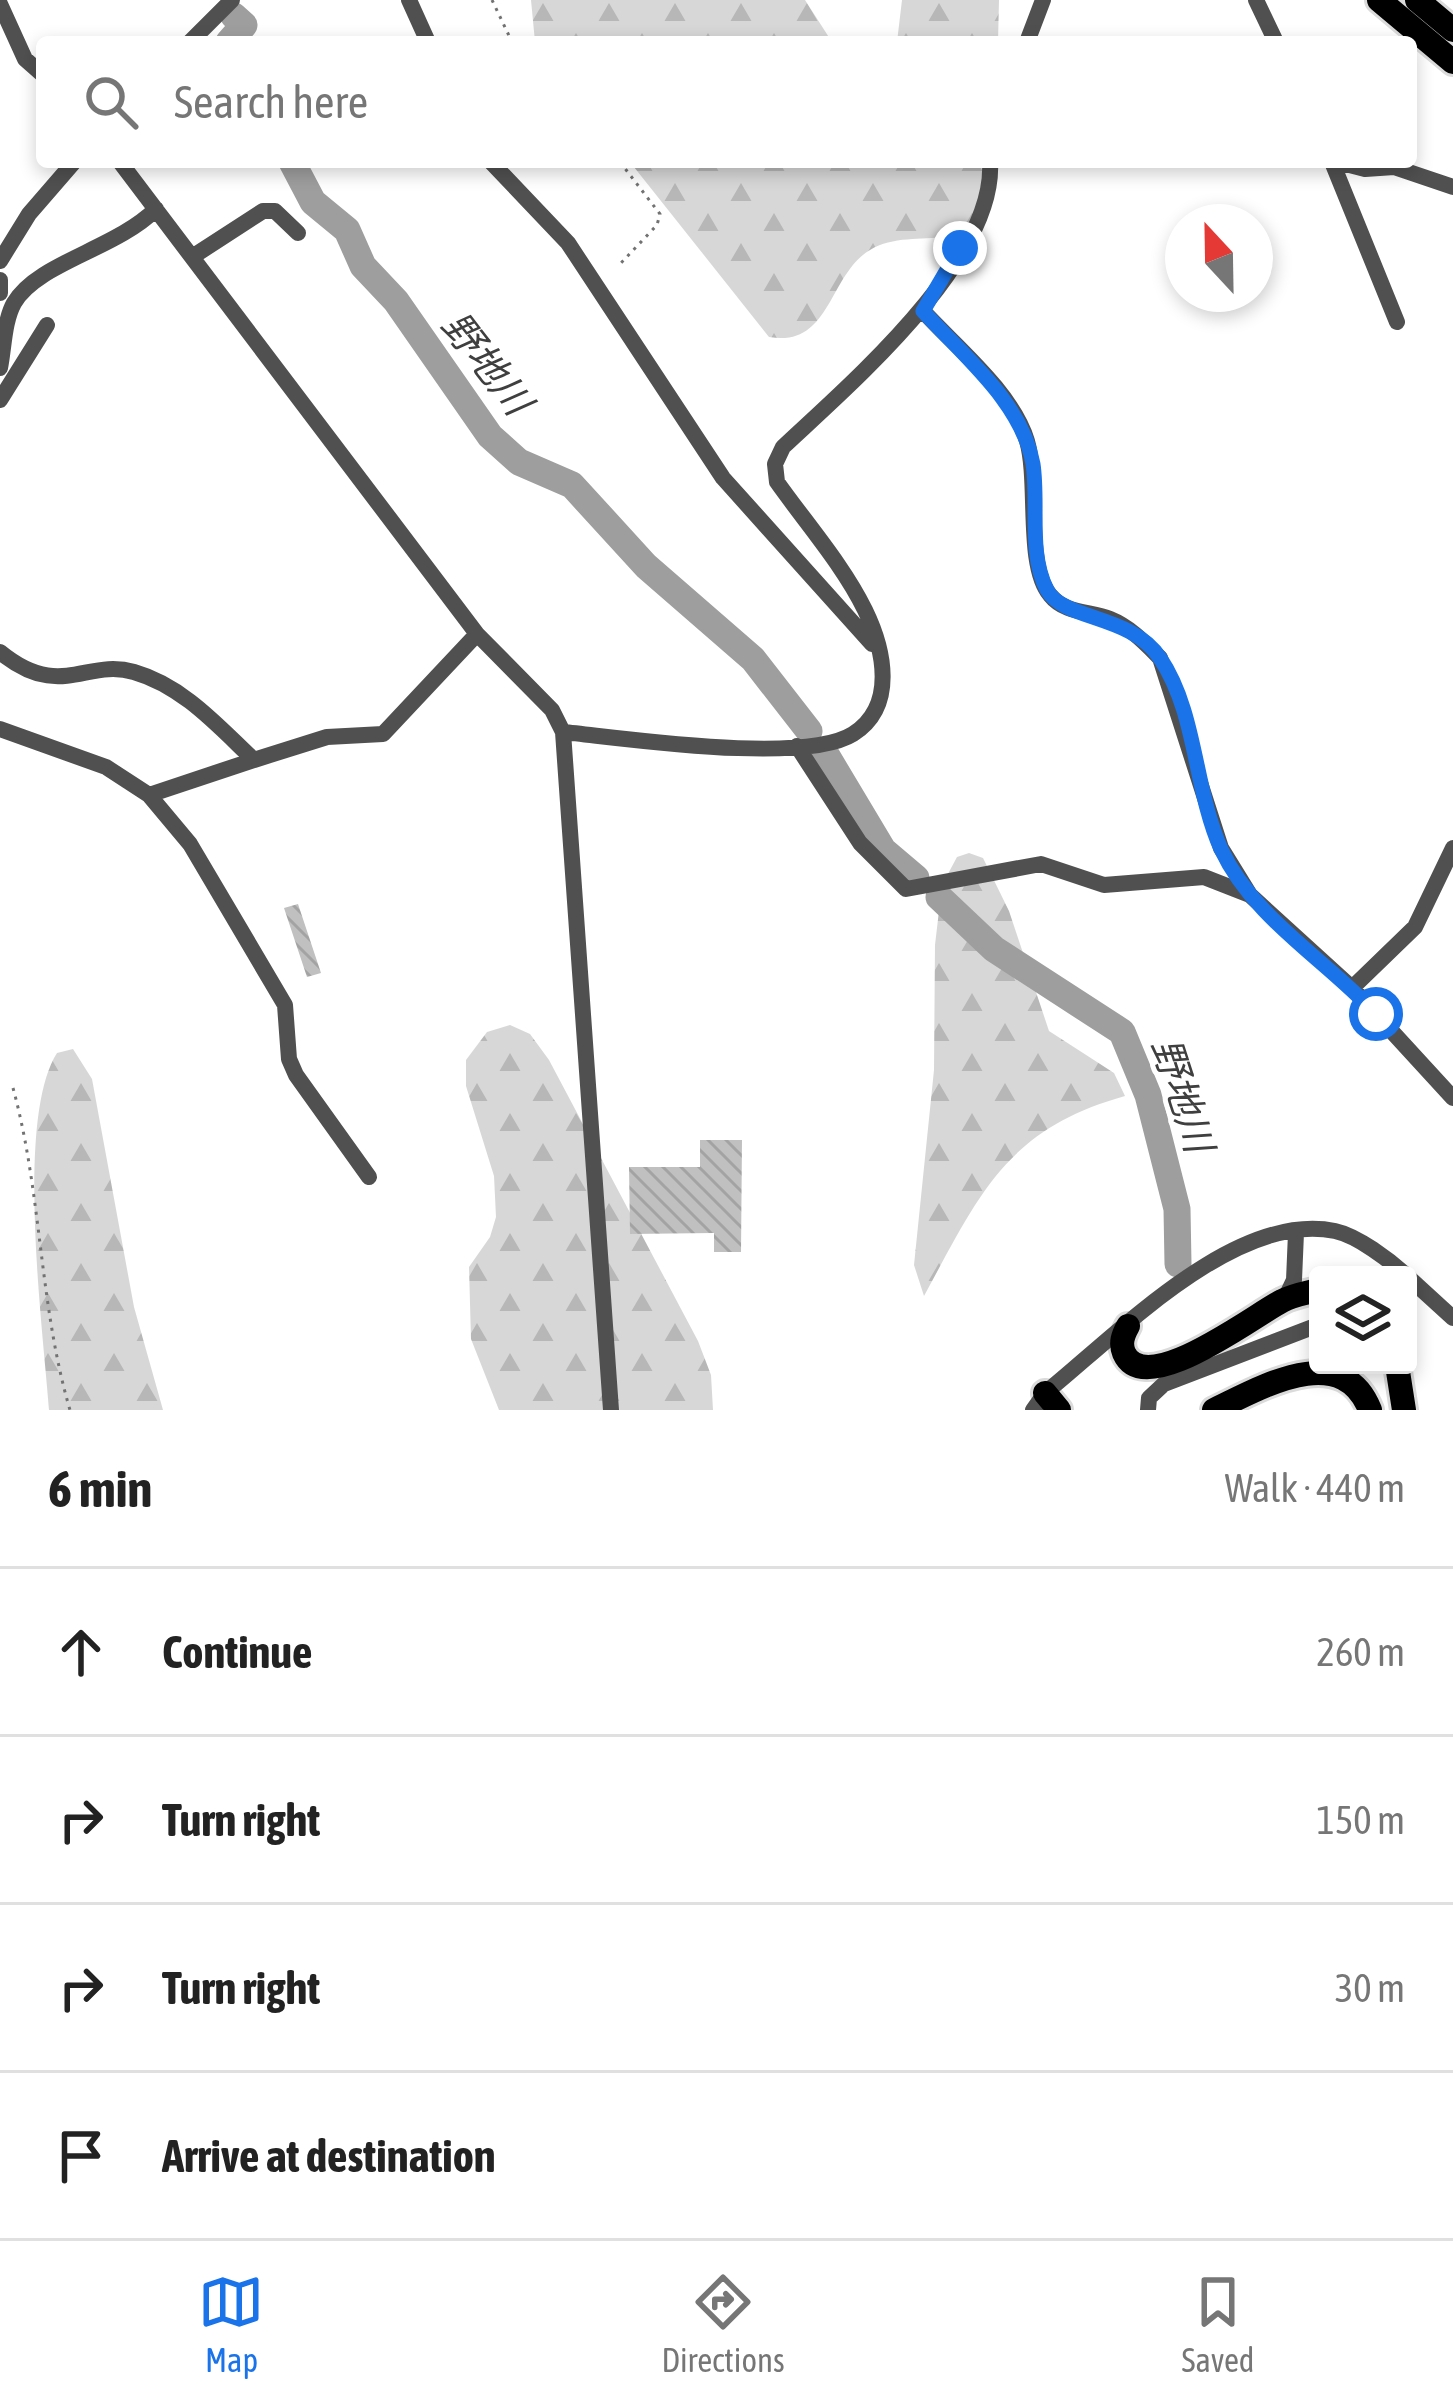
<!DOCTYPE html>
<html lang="en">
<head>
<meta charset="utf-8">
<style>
  :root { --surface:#fff; --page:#f6f6f6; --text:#222; --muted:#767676; --line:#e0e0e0; --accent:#1a73e8 }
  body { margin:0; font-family:"Asap Condensed","Noto Sans JP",sans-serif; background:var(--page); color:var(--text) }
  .controls { position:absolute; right:36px; bottom:36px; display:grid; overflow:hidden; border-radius:12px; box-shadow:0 6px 18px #0003 }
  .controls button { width:108px; height:108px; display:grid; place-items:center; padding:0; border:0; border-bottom:3px solid var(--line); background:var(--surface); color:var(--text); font:60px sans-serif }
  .compass { position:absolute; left:1165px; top:204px; width:108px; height:108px; border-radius:50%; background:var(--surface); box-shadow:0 6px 18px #0003; rotate:338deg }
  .stop { position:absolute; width:36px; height:36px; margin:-27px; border:9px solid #1a73e8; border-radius:50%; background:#fff }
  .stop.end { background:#1a73e8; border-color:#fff; box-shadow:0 3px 12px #0008 }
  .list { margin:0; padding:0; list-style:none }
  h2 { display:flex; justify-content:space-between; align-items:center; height:156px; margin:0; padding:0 48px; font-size:51px }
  h2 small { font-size:39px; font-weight:400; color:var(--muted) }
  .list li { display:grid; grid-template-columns:78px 1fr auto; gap:36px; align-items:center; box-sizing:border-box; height:168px; padding:0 48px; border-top:3px solid var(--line) }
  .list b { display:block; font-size:45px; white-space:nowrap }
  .list em { font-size:39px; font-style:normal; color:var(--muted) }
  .icon { flex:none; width:66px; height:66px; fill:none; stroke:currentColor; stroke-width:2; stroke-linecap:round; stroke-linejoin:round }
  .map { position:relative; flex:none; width:1453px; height:1410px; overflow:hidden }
  .search { position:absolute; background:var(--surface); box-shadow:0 6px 18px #0003; left:36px; right:36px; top:36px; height:132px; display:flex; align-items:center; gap:30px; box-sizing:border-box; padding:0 42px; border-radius:12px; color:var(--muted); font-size:45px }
  .sheet { height:828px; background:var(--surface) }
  nav { display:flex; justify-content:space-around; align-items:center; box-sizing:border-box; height:168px; border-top:3px solid var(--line); background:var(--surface); font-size:33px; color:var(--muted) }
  nav a { display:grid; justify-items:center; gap:6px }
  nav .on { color:var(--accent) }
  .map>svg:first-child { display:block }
  .forest { fill:url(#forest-firs) }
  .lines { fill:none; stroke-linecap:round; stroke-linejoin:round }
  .river { stroke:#9e9e9e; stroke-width:27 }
  .building { fill:url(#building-back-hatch) }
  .highway-casing { stroke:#dbdbdb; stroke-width:30 }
  .path { stroke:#727272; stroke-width:3; stroke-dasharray:3 6; stroke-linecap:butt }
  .minor { stroke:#505050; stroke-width:16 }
  .highway { stroke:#000; stroke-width:24 }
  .route { stroke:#1a73e8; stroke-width:15 }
  .labels { text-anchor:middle; stroke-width:10; stroke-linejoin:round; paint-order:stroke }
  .water-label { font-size:39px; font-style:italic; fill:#3f3f3f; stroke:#fff }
</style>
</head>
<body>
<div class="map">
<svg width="1453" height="1410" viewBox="0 0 1453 1410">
  <defs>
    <pattern id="forest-firs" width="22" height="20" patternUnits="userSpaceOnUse" patternTransform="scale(3)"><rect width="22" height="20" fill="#d7d7d7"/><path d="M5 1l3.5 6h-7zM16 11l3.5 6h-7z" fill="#b7b7b7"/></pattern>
    <pattern id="building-back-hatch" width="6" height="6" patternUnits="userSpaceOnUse" patternTransform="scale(3)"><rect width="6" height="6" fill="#c0c0c0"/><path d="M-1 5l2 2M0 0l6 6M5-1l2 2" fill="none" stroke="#a3a3a3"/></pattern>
  </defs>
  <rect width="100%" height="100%" fill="#fff"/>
  <path class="forest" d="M531 0H805L832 42H535Z
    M902 0H999L998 42H897Z
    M630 162H995L982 225C970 229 958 236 946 237 921 240 893 236 870 250 828 275 831 348 769 337Z
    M969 853 983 858 1009 911 1049 1031 1114 1073 1125 1096C1006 1129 979 1195 924 1296L914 1265 934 1070 935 945 942 885 957 857Z
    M510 1025 530 1034 549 1060 698 1341 711 1375 713 1410H499L471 1339 469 1267 490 1237 496 1217 494 1176 466 1086V1060L487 1032Z
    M73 1049 92 1079 134 1307 163 1410H49C43 1328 15 1119 57 1053Z"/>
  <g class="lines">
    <path class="river" d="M229 42 244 25 234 16
      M292 162 313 202 347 230 363 266 396 301 490 436 519 462 572 485 646 566 753 659 809 731
      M825 753 883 850 916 878
      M939 897 994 949 1122 1032 1148 1095 1177 1209 1178 1264"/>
  </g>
  <path class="building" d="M298 904 321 973 307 977 284 908Z
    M700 1140H742L741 1252H714V1233L630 1234 629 1167H700Z"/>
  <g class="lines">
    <g class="highway-casing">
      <path id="highway" d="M1379 0 1453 62
        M1417 0 1453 30
        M1128 1326C1123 1335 1120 1343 1124 1353 1145 1400 1254 1315 1282 1301 1293 1295 1306 1293 1318 1290
        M1397 1365 1404 1410
        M1045 1393 1059 1410
        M1214 1410C1260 1388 1342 1339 1370 1410"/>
    </g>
    <path class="path" d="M492 0 512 42
      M620 162 660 214 657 225 621 263
      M13 1088C42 1194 39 1305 70 1410"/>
    <path class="minor" d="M409 0 428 42
      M1256 0 1276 42
      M0 4 25 59 42 74
      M190 42 232 0
      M1027 42 1043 0
      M120 162 477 634 552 710 563 732 611 1410
      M491 162 568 243 723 478 872 644
      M1332 162 1397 322
      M1338 162 1365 169 1394 167 1453 187
      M192 257 263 211H275L298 233
      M0 261 29 214 74 162
      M0 280V293
      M923 311C957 348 1012 392 1027 441 1039 482 1025 565 1050 595 1065 614 1090 611 1110 619 1130 627 1145 643 1160 658L1221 848 1250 895 1352 988 1453 1098
      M0 368C4 348 4 321 14 303 37 263 116 249 156 209
      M0 400 47 325
      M0 652C60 701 86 658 134 672 183 686 218 726 254 760L327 737 383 734 477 634
      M0 729 106 767 149 795 190 844 285 1005 289 1059 296 1075 369 1177
      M563 732C624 738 804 765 853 734 897 706 884 649 865 610 843 565 806 523 777 482L775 464 783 447C850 384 996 260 990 162
      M797 746 860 843 906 889 1041 864 1104 885 1204 877 1250 895
      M149 795 254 760
      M1352 988 1415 927 1453 848
      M1408 1277 1453 1318
      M1285 1299 1294 1280 1296 1233
      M1033 1410 1045 1393C1116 1336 1236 1210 1335 1231 1358 1236 1389 1260 1406 1275
      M1148 1410 1149 1398 1164 1384 1318 1325"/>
    <use href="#highway" class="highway"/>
  </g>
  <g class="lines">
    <path class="route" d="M960 248 923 311C963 356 1022 402 1033 464 1039 504 1028 553 1047 590 1064 621 1131 614 1160 658 1197 713 1194 789 1221 849 1253 918 1325 959 1376 1014"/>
  </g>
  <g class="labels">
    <g class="water-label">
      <text transform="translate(487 363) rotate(52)" y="14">野地川</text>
      <text transform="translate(1183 1095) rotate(72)" y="14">野地川</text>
    </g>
  </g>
</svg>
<div class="controls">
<button><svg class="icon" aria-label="layers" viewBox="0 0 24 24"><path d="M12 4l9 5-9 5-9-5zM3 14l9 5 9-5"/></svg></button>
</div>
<svg class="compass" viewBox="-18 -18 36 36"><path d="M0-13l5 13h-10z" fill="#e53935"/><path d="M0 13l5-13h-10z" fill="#767676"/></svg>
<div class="stop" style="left:1376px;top:1014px"></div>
<div class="stop end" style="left:960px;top:248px"></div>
<div class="search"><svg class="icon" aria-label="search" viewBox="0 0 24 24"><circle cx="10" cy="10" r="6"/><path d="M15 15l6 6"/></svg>Search here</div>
</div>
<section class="sheet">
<h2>6 min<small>Walk · 440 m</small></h2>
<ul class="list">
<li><svg class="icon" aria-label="ahead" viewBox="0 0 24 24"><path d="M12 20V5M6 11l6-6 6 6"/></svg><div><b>Continue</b></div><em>260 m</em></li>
<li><svg class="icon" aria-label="right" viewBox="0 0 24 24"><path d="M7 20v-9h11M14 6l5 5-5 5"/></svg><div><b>Turn right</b></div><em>150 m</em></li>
<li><svg class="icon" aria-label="right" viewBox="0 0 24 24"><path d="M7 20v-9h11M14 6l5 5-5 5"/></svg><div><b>Turn right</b></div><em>30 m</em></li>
<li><svg class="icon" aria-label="arrive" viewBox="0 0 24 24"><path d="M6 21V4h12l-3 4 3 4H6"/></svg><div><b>Arrive at destination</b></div></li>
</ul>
</section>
<nav>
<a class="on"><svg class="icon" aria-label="map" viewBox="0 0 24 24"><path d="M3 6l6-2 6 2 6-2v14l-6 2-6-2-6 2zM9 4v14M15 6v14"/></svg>Map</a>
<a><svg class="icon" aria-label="directions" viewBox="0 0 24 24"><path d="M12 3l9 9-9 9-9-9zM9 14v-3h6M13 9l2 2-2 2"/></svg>Directions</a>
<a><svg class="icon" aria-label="saved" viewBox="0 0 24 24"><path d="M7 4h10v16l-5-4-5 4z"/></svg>Saved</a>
</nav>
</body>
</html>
